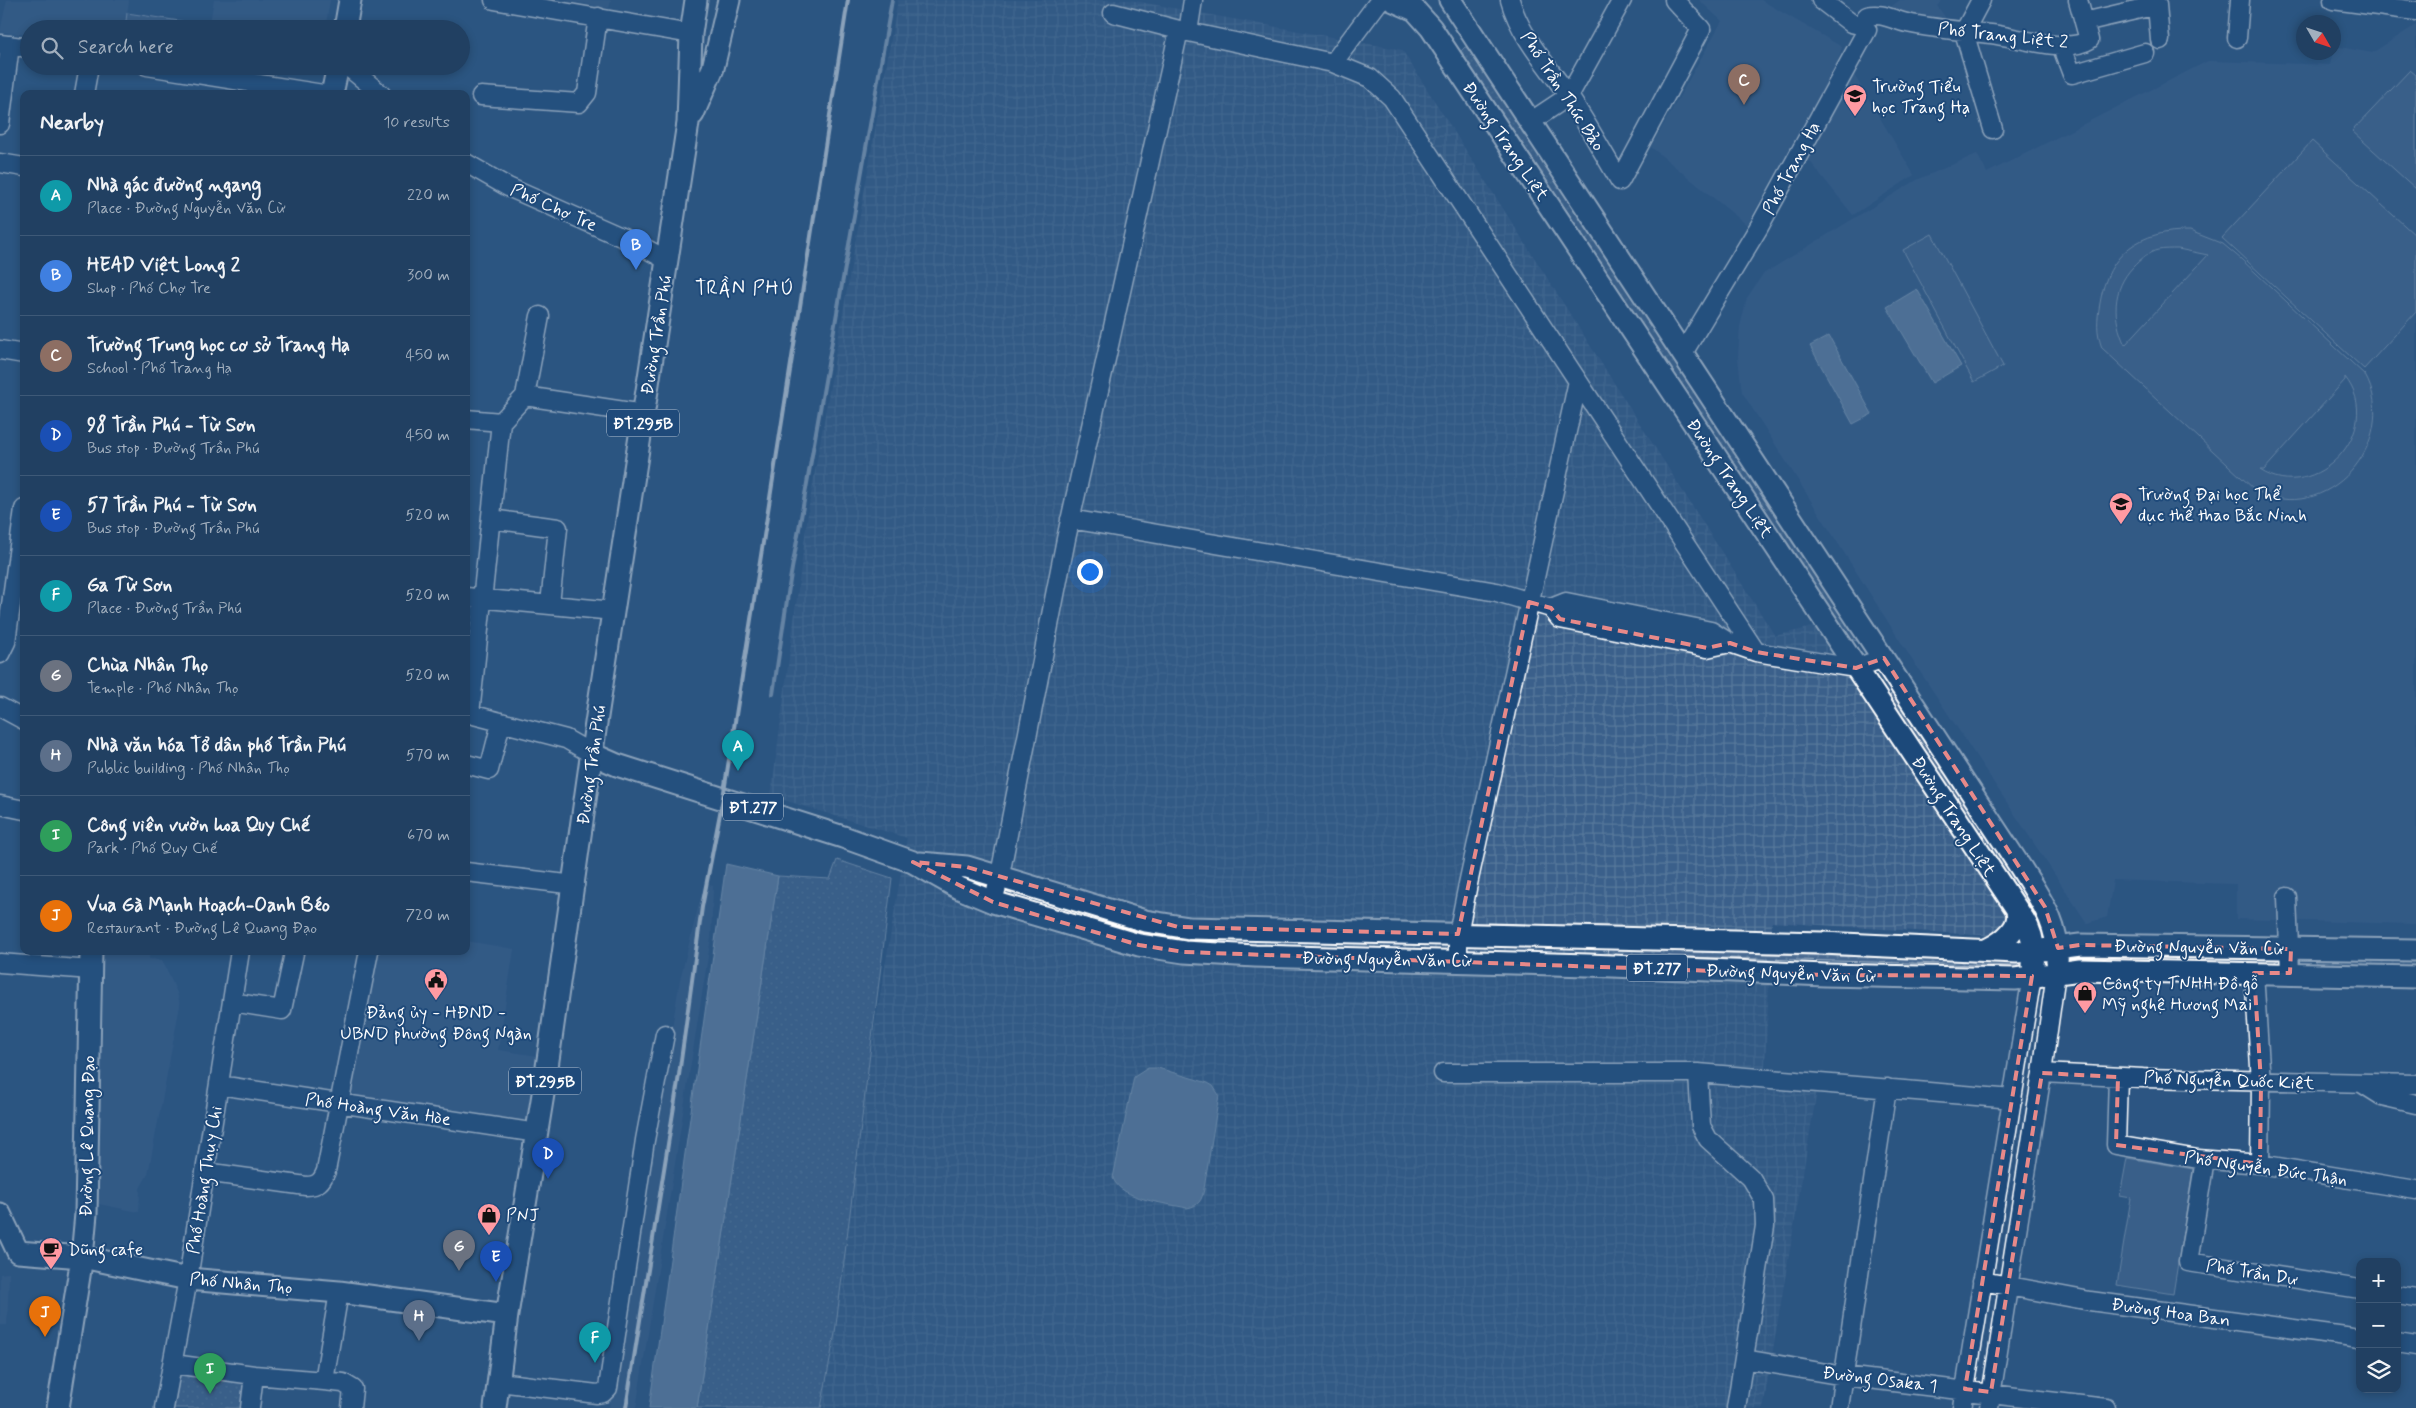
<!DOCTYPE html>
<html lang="en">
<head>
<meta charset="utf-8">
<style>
  :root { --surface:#214062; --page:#2d4b6b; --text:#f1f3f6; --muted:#a2afbe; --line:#3e5977; --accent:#90b9f0 }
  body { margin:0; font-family:Mynerve,sans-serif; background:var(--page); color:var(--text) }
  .controls { position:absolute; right:15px; bottom:15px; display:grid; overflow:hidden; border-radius:10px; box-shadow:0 2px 8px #0003 }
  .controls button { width:45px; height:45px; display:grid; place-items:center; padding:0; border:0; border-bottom:1px solid var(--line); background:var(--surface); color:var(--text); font:25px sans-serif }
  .compass { position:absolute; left:2296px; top:15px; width:45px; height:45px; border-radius:50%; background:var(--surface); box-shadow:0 2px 8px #0003; rotate:129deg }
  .you { position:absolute; left:1089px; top:571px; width:18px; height:18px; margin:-12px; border:4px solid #fff; border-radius:50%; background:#1a73e8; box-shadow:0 0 0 8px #1a73e833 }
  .badge { display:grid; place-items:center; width:32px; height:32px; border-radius:50%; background:var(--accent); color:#fff; font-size:16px; font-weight:700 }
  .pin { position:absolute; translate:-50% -41px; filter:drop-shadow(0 1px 2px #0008) }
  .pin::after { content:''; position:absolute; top:26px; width:18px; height:15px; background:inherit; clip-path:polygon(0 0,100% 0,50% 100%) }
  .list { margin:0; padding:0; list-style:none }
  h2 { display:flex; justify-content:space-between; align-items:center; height:65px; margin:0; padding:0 20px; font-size:21px }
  h2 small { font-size:16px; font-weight:400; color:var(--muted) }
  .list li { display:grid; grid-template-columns:32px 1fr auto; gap:15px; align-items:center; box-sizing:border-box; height:80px; padding:0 20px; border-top:1px solid var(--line) }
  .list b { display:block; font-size:19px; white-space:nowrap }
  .list p { margin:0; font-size:16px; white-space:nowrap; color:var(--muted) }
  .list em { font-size:16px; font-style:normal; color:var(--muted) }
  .icon { flex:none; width:28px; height:28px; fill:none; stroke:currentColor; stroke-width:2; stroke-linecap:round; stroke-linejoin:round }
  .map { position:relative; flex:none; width:2416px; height:1408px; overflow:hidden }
  .search { position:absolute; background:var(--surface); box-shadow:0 2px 8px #0003; left:20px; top:20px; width:450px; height:55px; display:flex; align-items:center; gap:12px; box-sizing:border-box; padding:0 18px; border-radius:28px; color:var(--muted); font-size:19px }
  .panel { position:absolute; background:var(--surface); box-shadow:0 2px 8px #0003; left:20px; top:90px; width:450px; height:865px; border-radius:10px }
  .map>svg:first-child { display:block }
  .built { fill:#3b618b }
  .industrial { fill:url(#industrial-grid) }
  .grass { fill:url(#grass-dots); stroke:#a4b5c8 }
  .garden { fill:#486b92; stroke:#a4b5c8; fill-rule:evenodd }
  .water { fill:#748fad; stroke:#acbcce }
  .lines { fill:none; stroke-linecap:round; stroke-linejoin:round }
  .stream { stroke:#acbcce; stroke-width:4 }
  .minor-casing { stroke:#fff; stroke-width:21 }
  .major-casing { stroke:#fff; stroke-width:25 }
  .minor { stroke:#1f4a7a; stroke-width:18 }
  .major { stroke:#1f4a7a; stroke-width:21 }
  .rail { stroke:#fff; stroke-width:4 }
  .marked { fill:none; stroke:#e88989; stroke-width:4; stroke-dasharray:10 6; stroke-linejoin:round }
  .labels { text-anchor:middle; stroke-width:4; stroke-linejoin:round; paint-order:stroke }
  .shield { fill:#1f4a7a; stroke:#bcc9d7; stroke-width:1 }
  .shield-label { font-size:16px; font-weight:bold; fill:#fff }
  .street-label { font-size:18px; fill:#fff; stroke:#1f4a7a }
  .poi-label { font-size:18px; fill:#fff; stroke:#1f4a7a; text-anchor:start }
  .quarter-label { font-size:20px; letter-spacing:1px; fill:#fff; stroke:#1f4a7a }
</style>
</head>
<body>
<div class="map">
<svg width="2416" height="1408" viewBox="0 0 2416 1408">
  <defs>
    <pattern id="industrial-grid" width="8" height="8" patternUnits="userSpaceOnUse" patternTransform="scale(1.25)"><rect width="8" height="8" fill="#3b618b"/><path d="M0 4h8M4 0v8" fill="none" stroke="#58799c"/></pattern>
    <pattern id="grass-dots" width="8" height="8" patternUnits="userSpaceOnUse" patternTransform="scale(1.25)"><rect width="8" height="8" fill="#486b92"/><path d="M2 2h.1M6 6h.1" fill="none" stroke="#6381a2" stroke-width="1.8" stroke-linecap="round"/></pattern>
  </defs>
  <rect width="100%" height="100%" fill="#2c5582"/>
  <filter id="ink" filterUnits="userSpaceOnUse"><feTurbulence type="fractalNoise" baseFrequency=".02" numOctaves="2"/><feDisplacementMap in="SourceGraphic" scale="10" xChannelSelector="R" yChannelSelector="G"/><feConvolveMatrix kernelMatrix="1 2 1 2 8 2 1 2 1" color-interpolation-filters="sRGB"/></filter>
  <g filter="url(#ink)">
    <path class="built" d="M7 0H129L125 29H29V35L0 32Z
      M214 0H330L325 29H209Z
      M565 0H611L609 8Z
      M1699 0H1761L1842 47 1837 63 1747 225 1651 147 1722 21Z
      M1900 0H1942L1937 6 1945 17V28L1907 22 1892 6Z
      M2416 25V924L2236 919V884L2113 880 2107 917 2087 923 1911 658 1742 392 1738 357 1740 327 1747 298 1763 274 1917 180 1977 154 1987 173 2208 61 2330 65 2334 46 2372 53Z
      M1853 73 1914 175 1853 215 1809 160Z
      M704 884 713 886 711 937 636 1408H609L680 980Z
      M466 941 514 949 498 1050 537 1056 526 1127 357 1102 352 1095 374 951H466Z
      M104 951H149V959L162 960 177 993 180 1005 148 1174 140 1188 139 1212 99 1204Z
      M9 1273 7 1325H0V1274Z"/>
    <path class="industrial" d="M898 0H1129L1402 50 1775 636 1821 625 2009 914 1996 936 1772 922 1764 1087 1817 1090 1763 1408H810L907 838 771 796 809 506Z"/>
    <path class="grass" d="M1465 47 1469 49 1846 618 1858 639 1857 641 1850 639 1838 621 1461 51Z
      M1891 694H1895L2014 876 2012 880H2009L1889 699Z
      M837 860 892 878 835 1333 821 1408H697L778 876 830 879Z
      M1608 949 2007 961 2020 964 2017 966 1613 955 1607 953Z
      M2173 957 2277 958 2278 960 2273 963 2176 960Z
      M2318 958 2416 961V966L2316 963 2314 960Z
      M176 1373 250 1380 246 1408H169Z"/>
    <path class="garden" d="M127 13 193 23 192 29H125Z
      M2410 70 2416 75V189L2352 131Z
      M2312 141 2416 236V312L2364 369 2222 238Z
      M2190 231 2223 244 2241 259 2365 375C2402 441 2326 529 2255 490L2102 348C2096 331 2097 320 2100 303 2108 253 2140 230 2190 231ZM2178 249 2208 255 2125 345C2112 318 2112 289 2133 267 2140 260 2148 252 2158 250 2164 249 2171 249 2178 249ZM2345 377C2387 429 2315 506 2260 470H2264L2345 380Z
      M1932 234 2003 366 1974 382 1903 250Z
      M2127 1158 2193 1169 2173 1294 2117 1285 2131 1198 2120 1196Z"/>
    <path class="water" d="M1917 289 1961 366 1932 383 1887 307Z
      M1829 336 1872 414 1853 424 1810 346Z
      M726 864 778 876 697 1408H649Z
      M1148 1068H1158L1208 1083 1213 1086 1219 1095 1204 1189C1202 1200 1199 1206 1187 1208 1166 1203 1121 1200 1113 1178L1134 1077Z"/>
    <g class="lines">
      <path class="stream" d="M773 694 790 580 892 0"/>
      <g class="minor-casing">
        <path id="minor" d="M494 0 691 34
          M1510 0C1520 36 1547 65 1568 95 1587 123 1603 153 1620 181
          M1981 0 1964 32 1993 129
          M2333 0 2416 11
          M1113 13 1179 30 1333 63 1370 78 1392 98 1756 652
          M2084 22 2157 5 2160 40
          M1864 26V20L1867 16C1881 12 1893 20 1907 23 1935 29 1963 31 1991 34 2016 37 2067 54 2089 40L2078 0
          M1188 32 1193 0
          M2237 38 2240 0
          M0 44 29 48
          M2061 45 2072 74 2145 53
          M1333 63 1380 0
          M147 66 323 94
          M347 66 381 94
          M84 94 89 66
          M481 96 579 103 587 93 598 17
          M1530 122 1569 96 1622 0
          M0 124 10 45
          M0 163 24 167
          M466 163 508 187 637 244 667 260
          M1620 181 1701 29 1674 0
          M0 350 24 354
          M1683 353 1759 227 1867 30 1864 26 1851 23 1821 0
          M525 396 644 414
          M466 419 501 422
          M501 422 525 396 540 316
          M491 519 558 528 550 604
          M1070 519 1497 592 1551 608 1560 619 1707 648 1730 643
          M466 597 614 611
          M1551 608 1566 602 1711 631 1730 643 1756 652 1823 663 1856 668 1884 658
          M0 654 6 642 24 509
          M0 707 24 720
          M466 713 566 739 592 754
          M470 714 501 422
          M466 764 489 770 501 723
          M0 805 24 810
          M466 872 575 885
          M2287 897 2290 973
          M993 902 1000 875 1066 539 1179 30
          M1458 960V934L1468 884 1578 381
          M0 963 91 970
          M2254 973 2261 1082 2260 1164
          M232 1002 282 1010 294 953
          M1443 1073H1698L2013 1099
          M1698 1073 1701 1126 1708 1139 1751 1178 1764 1200 1765 1226 1736 1408
          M2042 1073 2143 1078 2416 1084
          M2118 1077 2116 1145 2198 1159 2260 1164 2416 1190
          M2363 1084 2382 1096 2416 1104
          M219 1085 537 1133
          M2205 1160 2188 1262 2360 1289
          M205 1172 306 1186C318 1186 322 1181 326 1171L369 951
          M1982 1281 2090 1301 2360 1338
          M339 1292 324 1381 343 1383 353 1389 351 1408
          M2397 1295 2416 1298
          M2397 1343 2416 1346
          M1744 1359 1844 1376 2106 1408
          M173 1364 254 1375 324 1381
          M499 1382 597 1394 603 1393 608 1388 645 1140 665 1034
          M164 1408 188 1279 240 951
          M250 1408 254 1375
          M1839 1408 1887 1088
          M1962 1408 2032 976
          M1989 1408 2042 1073 2056 973"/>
      </g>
      <g class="major-casing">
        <path id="major" d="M1392 0 1415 10 1431 28 2024 920C2033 934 2035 949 2033 965
          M1450 0 2021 868C2040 899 2060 925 2057 962
          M345 29 350 0
          M332 94 338 66
          M693 114 713 68 729 0
          M592 754 617 765 843 837 913 862 959 888 993 902 1139 945 1184 952 1255 956 1588 965 1825 975 2015 979 2080 970 2416 977
          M920 863 967 867 1145 921 1189 928 1822 943 2016 952 2034 951 2080 945 2416 950
          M1988 949C2003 942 2024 926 2016 908
          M0 1214 18 1252 82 1257 188 1279 339 1292 507 1315
          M58 1408 82 1257 86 1214 91 951
          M495 1408 507 1315 544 1088 596 723 688 123 691 34 696 0"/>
      </g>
      <use href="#minor" class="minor"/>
      <use href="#major" class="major"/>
      <path class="rail" d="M626 1408 679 1075 702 907 723 798 848 0"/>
    </g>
  </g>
  <path d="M0 0H2416V1408H0ZM1529 602 1551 608 1560 619 1707 648 1730 643 1756 652 1856 668 1884 658 2045 907 2058 948 2080 945 2291 949 2290 973H2254L2261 1082 2260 1164 2116 1145 2118 1077 2042 1073 1991 1392 1965 1389 2032 976 1825 975 1184 952 1139 945 993 902 913 862 967 867 1178 927 1458 934Z" fill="#2c5582" fill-opacity=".55" fill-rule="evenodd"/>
  <path class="marked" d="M1529 602 1551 608 1560 619 1707 648 1730 643 1756 652 1856 668 1884 658 2045 907 2058 948 2080 945 2291 949 2290 973H2254L2261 1082 2260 1164 2116 1145 2118 1077 2042 1073 1991 1392 1965 1389 2032 976 1825 975 1184 952 1139 945 993 902 913 862 967 867 1178 927 1458 934Z"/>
  <defs>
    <g id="school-pin" transform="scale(1.25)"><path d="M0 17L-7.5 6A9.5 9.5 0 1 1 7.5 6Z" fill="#ff9aa2" stroke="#1f4a7a"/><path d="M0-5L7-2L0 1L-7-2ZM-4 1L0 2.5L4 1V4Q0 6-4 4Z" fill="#111"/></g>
    <g id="university-pin" transform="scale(1.25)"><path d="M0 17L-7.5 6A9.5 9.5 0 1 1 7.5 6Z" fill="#ff9aa2" stroke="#1f4a7a"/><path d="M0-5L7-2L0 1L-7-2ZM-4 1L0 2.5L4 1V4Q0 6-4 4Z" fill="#111"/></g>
    <g id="civic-pin" transform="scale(1.25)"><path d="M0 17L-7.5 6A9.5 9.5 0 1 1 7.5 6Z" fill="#ff9aa2" stroke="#1f4a7a"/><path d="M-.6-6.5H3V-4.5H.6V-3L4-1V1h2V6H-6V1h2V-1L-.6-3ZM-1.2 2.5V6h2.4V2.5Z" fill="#111"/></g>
    <g id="shop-pin" transform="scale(1.25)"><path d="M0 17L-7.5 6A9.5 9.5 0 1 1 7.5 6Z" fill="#ff9aa2" stroke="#1f4a7a"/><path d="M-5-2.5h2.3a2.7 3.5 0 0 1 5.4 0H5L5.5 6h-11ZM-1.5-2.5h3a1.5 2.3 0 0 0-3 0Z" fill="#111"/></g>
    <g id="cafe-pin" transform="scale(1.25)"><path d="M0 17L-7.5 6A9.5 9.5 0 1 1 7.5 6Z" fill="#ff9aa2" stroke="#1f4a7a"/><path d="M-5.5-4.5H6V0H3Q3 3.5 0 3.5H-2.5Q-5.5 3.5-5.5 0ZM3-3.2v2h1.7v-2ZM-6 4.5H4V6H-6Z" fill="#111"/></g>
  </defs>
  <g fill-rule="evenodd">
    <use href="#school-pin" x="1855" y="96"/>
    <use href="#university-pin" x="2121" y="504"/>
    <use href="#civic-pin" x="436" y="980"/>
    <use href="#shop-pin" x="2085" y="993"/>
    <use href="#shop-pin" x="489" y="1215"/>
    <use href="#cafe-pin" x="51" y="1249"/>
  </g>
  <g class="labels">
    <g class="shield">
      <rect x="607" y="409.5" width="72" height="27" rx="4"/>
      <rect x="723" y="793.5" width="60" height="27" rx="4"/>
      <rect x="1627" y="954.5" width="60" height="27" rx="4"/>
      <rect x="509" y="1067.5" width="72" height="27" rx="4"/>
    </g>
    <g class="shield-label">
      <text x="643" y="429">ĐT.295B</text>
      <text x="753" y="813">ĐT.277</text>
      <text x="1657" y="974">ĐT.277</text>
      <text x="545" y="1087">ĐT.295B</text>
    </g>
    <g class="street-label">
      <text transform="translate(2003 35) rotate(6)" y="6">Phố Trang Liệt 2</text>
      <text transform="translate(1563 91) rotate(57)" y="6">Phố Trần Thúc Bảo</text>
      <text transform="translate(1506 141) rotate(56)" y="6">Đường Trang Liệt</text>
      <text transform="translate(1791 168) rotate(-62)" y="6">Phố Trang Hạ</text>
      <text transform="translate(554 207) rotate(24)" y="6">Phố Chợ Tre</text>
      <text transform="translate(656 335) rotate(-81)" y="6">Đường Trần Phú</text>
      <text transform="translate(1730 478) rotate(56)" y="6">Đường Trang Liệt</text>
      <text transform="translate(591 765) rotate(-82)" y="6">Đường Trần Phú</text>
      <text transform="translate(1954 816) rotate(57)" y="6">Đường Trang Liệt</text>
      <text transform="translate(2199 947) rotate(1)" y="6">Đường Nguyễn Văn Cừ</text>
      <text transform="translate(1387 959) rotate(1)" y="6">Đường Nguyễn Văn Cừ</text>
      <text transform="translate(1791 973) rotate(2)" y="6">Đường Nguyễn Văn Cừ</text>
      <text transform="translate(2229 1080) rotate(2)" y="6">Phố Nguyễn Quốc Kiệt</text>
      <text transform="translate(378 1109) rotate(8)" y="6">Phố Hoàng Văn Hòe</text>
      <text transform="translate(87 1136) rotate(-89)" y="6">Đường Lê Quang Đạo</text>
      <text transform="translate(2266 1168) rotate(8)" y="6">Phố Nguyễn Đức Thận</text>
      <text transform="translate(204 1180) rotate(-81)" y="6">Phố Hoàng Thụy Chi</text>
      <text transform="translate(2252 1272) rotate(9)" y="6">Phố Trần Dự</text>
      <text transform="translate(241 1283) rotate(5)" y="6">Phố Nhân Thọ</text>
      <text transform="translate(2171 1312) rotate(8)" y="6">Đường Hoa Ban</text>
      <text transform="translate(1880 1379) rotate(7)" y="6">Đường Osaka 1</text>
    </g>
    <g class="poi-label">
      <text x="1872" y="92">Trường Tiểu<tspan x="1872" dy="21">học Trang Hạ</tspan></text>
      <text x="2138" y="500">Trường Đại học Thể<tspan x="2138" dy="21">dục thể thao Bắc Ninh</tspan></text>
      <text x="2102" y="989">Công ty TNHH Đồ gỗ<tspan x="2102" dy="21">Mỹ nghệ Hương Mai</tspan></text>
      <text x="436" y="1018" text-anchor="middle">Đảng ủy - HĐND -<tspan x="436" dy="21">UBND phường Đông Ngàn</tspan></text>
      <text x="506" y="1221">PNJ</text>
      <text x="68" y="1255">Dũng cafe</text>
    </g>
    <g class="quarter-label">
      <text x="745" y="294">TRẦN PHÚ</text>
    </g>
  </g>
</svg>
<div class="controls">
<button>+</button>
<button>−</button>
<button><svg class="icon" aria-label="layers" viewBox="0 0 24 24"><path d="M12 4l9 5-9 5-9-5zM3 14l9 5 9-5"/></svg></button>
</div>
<svg class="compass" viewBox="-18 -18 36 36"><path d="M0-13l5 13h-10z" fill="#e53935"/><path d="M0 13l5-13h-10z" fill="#a2afbe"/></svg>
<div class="you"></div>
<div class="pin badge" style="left:738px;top:771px;background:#0f9aa8">A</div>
<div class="pin badge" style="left:636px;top:270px;background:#3f7fe0">B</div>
<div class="pin badge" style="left:1744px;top:105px;background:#8d6e63">C</div>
<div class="pin badge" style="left:548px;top:1179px;background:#1a4fb4">D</div>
<div class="pin badge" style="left:496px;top:1282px;background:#1a4fb4">E</div>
<div class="pin badge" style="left:595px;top:1363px;background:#0f9aa8">F</div>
<div class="pin badge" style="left:459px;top:1271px;background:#6b7280">G</div>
<div class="pin badge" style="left:419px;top:1341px;background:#5c6f8a">H</div>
<div class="pin badge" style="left:210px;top:1394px;background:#2e9e5b">I</div>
<div class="pin badge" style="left:45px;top:1337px;background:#e8710a">J</div>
<div class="search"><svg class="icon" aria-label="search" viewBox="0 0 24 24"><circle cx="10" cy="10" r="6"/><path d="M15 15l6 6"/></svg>Search here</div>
<section class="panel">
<h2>Nearby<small>10 results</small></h2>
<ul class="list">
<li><span class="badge" style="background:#0f9aa8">A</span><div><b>Nhà gác đường ngang</b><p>Place · Đường Nguyễn Văn Cừ</p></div><em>220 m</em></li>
<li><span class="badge" style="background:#3f7fe0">B</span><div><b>HEAD Việt Long 2</b><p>Shop · Phố Chợ Tre</p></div><em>300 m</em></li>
<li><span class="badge" style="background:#8d6e63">C</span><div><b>Trường Trung học cơ sở Trang Hạ</b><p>School · Phố Trang Hạ</p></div><em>450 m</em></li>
<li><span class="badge" style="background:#1a4fb4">D</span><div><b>98 Trần Phú - Từ Sơn</b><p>Bus stop · Đường Trần Phú</p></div><em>450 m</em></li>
<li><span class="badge" style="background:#1a4fb4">E</span><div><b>57 Trần Phú - Từ Sơn</b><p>Bus stop · Đường Trần Phú</p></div><em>520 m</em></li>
<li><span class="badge" style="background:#0f9aa8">F</span><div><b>Ga Từ Sơn</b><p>Place · Đường Trần Phú</p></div><em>520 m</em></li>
<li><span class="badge" style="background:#6b7280">G</span><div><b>Chùa Nhân Thọ</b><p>Temple · Phố Nhân Thọ</p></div><em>520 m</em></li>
<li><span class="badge" style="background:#5c6f8a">H</span><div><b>Nhà văn hóa Tổ dân phố Trần Phú</b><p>Public building · Phố Nhân Thọ</p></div><em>570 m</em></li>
<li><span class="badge" style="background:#2e9e5b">I</span><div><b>Công viên vườn hoa Quy Chế</b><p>Park · Phố Quy Chế</p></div><em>670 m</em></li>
<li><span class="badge" style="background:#e8710a">J</span><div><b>Vua Gà Mạnh Hoạch-Oanh Béo</b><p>Restaurant · Đường Lê Quang Đạo</p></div><em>720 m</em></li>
</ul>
</section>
</div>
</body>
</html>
